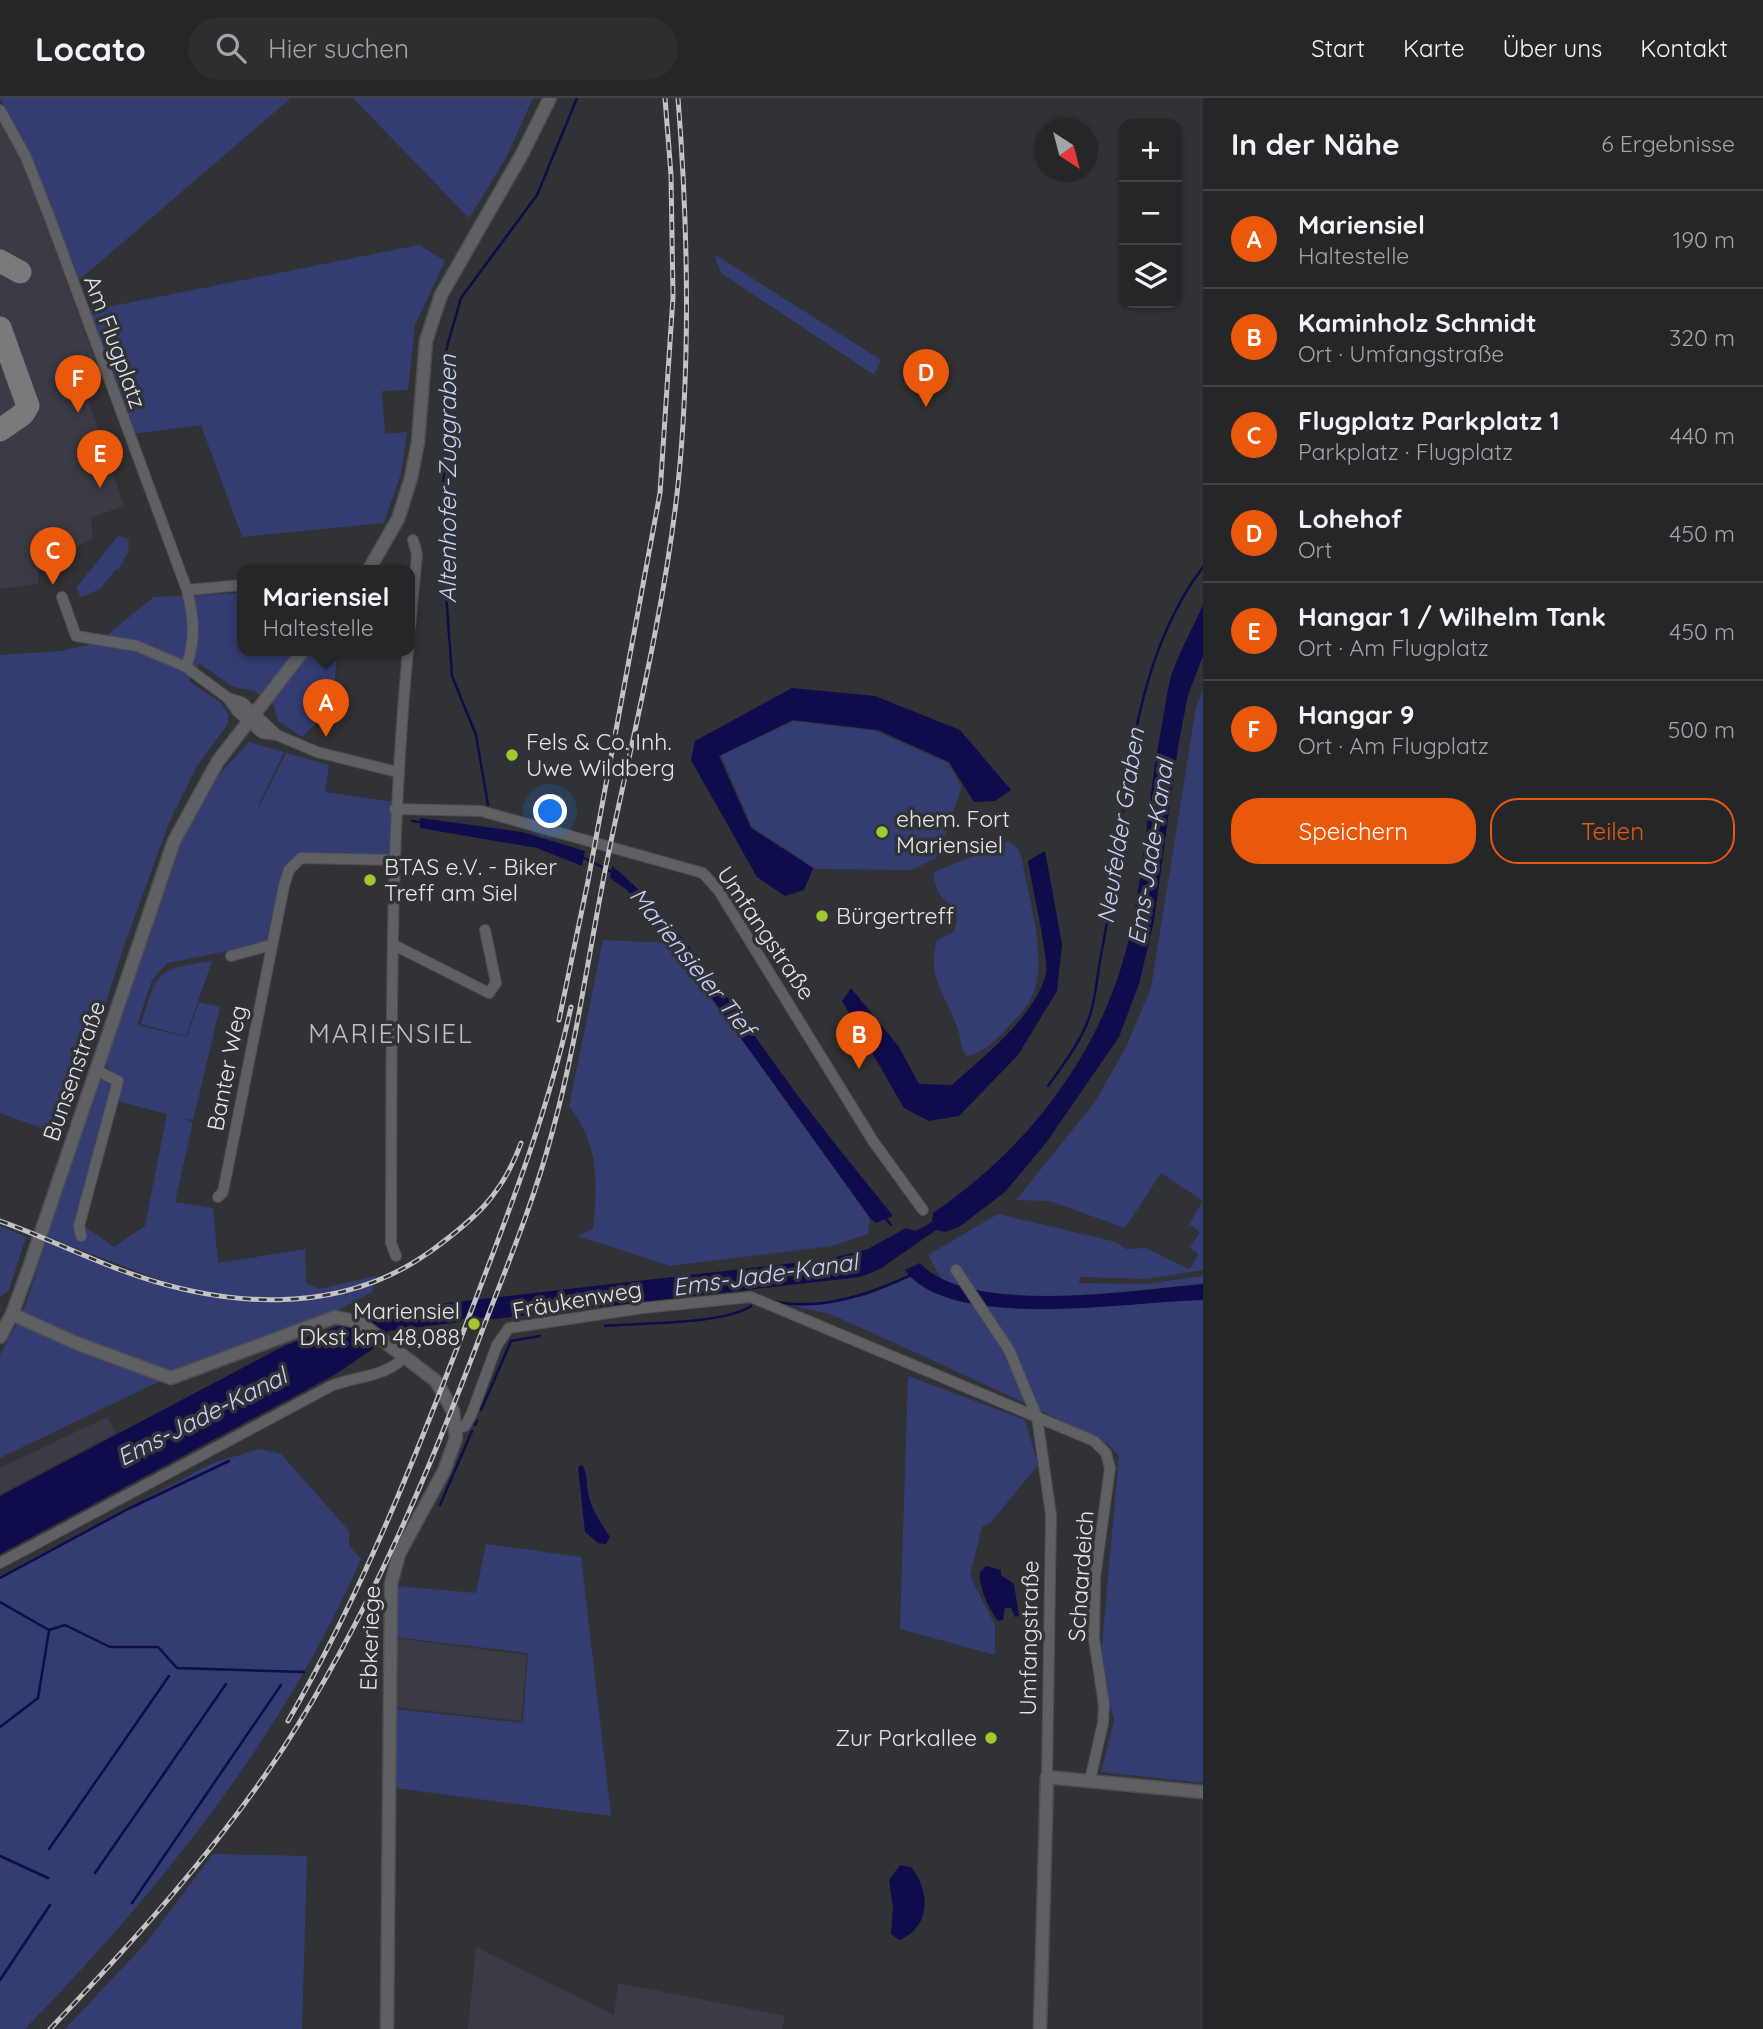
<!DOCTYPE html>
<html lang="de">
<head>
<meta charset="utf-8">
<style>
  :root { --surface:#252628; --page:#2d2e30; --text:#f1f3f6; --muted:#a3a5a8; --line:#424345; --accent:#ea580c }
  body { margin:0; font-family:Quicksand,sans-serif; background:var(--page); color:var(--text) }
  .controls { position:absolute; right:21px; top:21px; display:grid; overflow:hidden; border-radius:14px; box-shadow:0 2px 5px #0004 }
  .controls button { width:63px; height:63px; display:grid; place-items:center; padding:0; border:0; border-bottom:2px solid var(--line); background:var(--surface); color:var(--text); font:35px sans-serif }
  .compass { position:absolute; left:1035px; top:21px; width:63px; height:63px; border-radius:50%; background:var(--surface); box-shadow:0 2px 5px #0004; rotate:144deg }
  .you { position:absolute; left:551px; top:714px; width:24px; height:24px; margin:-18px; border:5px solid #fff; border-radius:50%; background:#1a73e8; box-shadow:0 0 0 10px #1a73e833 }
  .badge { display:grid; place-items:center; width:46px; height:46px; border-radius:50%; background:var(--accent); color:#fff; font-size:23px; font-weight:700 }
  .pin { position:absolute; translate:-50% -58px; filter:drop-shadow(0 2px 4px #0008) }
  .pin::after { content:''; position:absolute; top:37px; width:24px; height:21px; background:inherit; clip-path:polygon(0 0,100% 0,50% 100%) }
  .popup { position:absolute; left:237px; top:467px; width:178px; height:91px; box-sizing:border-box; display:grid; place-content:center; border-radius:14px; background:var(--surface); filter:drop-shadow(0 2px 5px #0005); font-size:23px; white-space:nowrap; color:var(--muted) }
  .popup b { font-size:26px; color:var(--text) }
  .popup::after { content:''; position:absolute; left:50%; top:100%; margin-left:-14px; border:14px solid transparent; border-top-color:var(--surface) }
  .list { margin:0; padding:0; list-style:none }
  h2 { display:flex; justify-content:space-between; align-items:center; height:91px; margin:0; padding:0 28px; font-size:30px }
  h2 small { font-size:23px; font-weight:400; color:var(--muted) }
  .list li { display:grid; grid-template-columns:46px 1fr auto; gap:21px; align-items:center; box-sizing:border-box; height:98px; padding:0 28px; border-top:2px solid var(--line) }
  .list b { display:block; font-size:26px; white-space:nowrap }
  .list p { margin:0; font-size:23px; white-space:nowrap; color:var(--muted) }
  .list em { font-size:23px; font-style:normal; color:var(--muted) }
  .actions { display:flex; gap:14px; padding:21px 28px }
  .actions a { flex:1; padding:16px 0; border:2px solid var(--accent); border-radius:28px; text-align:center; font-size:24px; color:var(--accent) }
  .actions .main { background:var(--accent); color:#fff }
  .icon { flex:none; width:38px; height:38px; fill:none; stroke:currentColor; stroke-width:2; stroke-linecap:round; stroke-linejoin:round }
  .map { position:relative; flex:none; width:1203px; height:1931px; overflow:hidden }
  header { display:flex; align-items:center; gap:42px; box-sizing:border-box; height:98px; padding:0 35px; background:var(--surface); border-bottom:2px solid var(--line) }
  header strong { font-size:33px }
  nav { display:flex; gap:38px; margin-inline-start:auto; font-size:24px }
  .search { width:490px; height:63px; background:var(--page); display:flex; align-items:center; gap:18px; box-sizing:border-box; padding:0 24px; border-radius:38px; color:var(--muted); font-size:26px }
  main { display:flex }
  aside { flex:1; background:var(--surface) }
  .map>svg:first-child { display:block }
  .built { fill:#3a3b44 }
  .green { fill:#343d72; fill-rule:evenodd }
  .water { fill:#0f0c4c }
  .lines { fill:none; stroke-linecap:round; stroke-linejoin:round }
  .stream { stroke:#0f0c4c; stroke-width:2.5 }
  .taxiway { stroke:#7a7a7d; stroke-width:23 }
  .minor-casing { stroke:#4e4e51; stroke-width:12 }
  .tertiary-casing { stroke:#4e4e51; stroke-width:15 }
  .minor { stroke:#5f6064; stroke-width:10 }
  .tertiary { stroke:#5f6064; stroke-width:12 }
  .rail-casing { stroke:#c2c3c5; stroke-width:5 }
  .rail { stroke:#313235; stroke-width:2.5; stroke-dasharray:8; stroke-linecap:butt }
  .poi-dot { fill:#a0c92c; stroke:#313235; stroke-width:2.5 }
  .labels { text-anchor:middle; stroke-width:7; stroke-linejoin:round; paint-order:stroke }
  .street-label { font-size:23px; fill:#e5e6e8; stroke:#313235 }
  .poi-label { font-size:23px; fill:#e5e6e8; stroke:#313235; text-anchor:start }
  .water-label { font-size:24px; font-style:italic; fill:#c9d3fb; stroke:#313235 }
  .quarter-label { font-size:26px; letter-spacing:2px; fill:#bfc0c4; stroke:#313235 }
</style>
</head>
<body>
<header>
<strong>Locato</strong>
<div class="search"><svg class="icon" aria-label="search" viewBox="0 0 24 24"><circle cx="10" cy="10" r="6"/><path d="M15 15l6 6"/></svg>Hier suchen</div>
<nav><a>Start</a><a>Karte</a><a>Über uns</a><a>Kontakt</a></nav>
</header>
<main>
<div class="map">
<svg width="1203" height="1931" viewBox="0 0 1203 1931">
  <rect width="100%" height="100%" fill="#313235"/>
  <path class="built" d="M0 22 25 68 97 268 79 275 124 408 91 420 93 440 39 470 38 486 0 491Z
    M107 1319 116 1335 0 1396V1370Z
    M395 1540 527 1557 521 1623 395 1609Z
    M476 1849 614 1917 618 1885 785 1918 782 1931H468Z"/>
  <path class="green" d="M0 0H291L79 182 31 59Z
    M353 0H533L506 60 469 120Z
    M419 147 445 163 415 227 408 292 382 293 385 336 407 334 401 375 384 425 242 439 201 327 132 336 88 213Z
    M714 156 881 262 874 277 721 175Z
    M118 438 129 441 128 455 118 472 116 471 100 491 81 499 76 490Z
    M242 495V553H337L333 608 302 639 278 623 274 607 255 593 233 589 199 565 189 583 220 604 228 615V626L197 668 169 725 124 848 64 1034 55 1035 0 1015V557L61 553 97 545 154 499Z
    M1203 592V1172L1145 1181 1080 1179 1079 1185 1145 1186 1203 1178V1186C1117 1194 1027 1209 943 1184L928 1157 998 1116 1116 1144 1126 1151 1146 1150 1189 1171 1199 1156 1190 1150 1200 1134 1189 1126 1203 1103 1161 1075 1125 1130 1050 1103 1016 1102 1095 1004 1126 949 1151 890 1196 610Z
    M794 623 876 633 948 665 962 689 936 760 911 772 816 771 752 729 721 657Z
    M249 644 284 654 259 706V709L286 655 329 667 325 694 394 704 391 760 301 758 296 749 300 759 282 788 267 845 167 865 152 882 137 927 187 939 199 904 220 909 193 1022 180 1020 193 1024 175 1104 213 1110 218 1165 305 1151 306 1185 319 1191 376 1178 372 1194 331 1216 160 1283 0 1360V1257L26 1206 46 1143 122 1175 178 1192V1189L47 1139 100 982 106 981 112 985 115 998 113 976 105 966 180 737 215 681ZM117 1003 167 1016 145 1128 114 1149 83 1127Z
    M1009 743 1018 751 1022 761C1028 799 1048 860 1033 896 1029 908 1015 921 1006 931 997 942 981 956 967 958 960 950 962 942 958 932 947 897 926 882 937 842L954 834 957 820 952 807C939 801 934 788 934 774Z
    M603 842 668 845 748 950 870 1120 868 1136 832 1148 670 1168 578 1138 593 1131C598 1083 599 1047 569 1008Z
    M212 863 186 938 141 926C158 873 156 871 212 863Z
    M0 1128 26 1139 9 1192 0 1199Z
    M909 1178 932 1193 963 1203 1079 1209 1203 1202V1685L1101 1674 1114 1622 1100 1569 1119 1358 1109 1347 1034 1309 875 1236 830 1216 789 1207 866 1198Z
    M908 1278 1025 1322 1038 1367 991 1424 982 1429 970 1478 995 1527V1557L900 1531Z
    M259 1351 281 1356 349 1433V1448L361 1461C283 1639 159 1793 25 1931H0V1478L213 1365Z
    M486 1446 581 1459 611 1718 394 1690V1611L523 1625 528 1555 395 1539 397 1488 476 1495Z
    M213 1756 307 1758 302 1931H65L146 1845Z"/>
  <path class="water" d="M1203 507V558L1188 597 1178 649 1154 823 1139 886 1119 939 1046 1045 1005 1094 959 1129 945 1134 936 1132 880 1171 860 1179 494 1221 465 1219 460 1224 388 1233 380 1246 336 1276 0 1456V1398L284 1248 361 1220 413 1209 828 1161 868 1151 906 1130 916 1133 932 1124 933 1115C1030 1049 1104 952 1130 836 1145 768 1148 696 1162 627 1165 610 1167 591 1172 575 1180 552 1193 530 1203 507Z
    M792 590 875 598 960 632 1011 692 995 703 974 704 949 664 878 632 793 622 719 658 751 730 813 770 804 792 785 798 757 779 691 662 695 643Z
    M420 720 522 734 585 753 582 768 537 750 420 730Z
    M1045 753 1062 846 1057 893 1018 957 959 1018 929 1023 904 1010 842 903 851 890 899 949 919 986 952 987C983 959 1036 918 1046 875 1049 861 1031 783 1028 763Z
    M612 768C683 826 736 914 790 987 823 1032 858 1074 893 1118L876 1125 870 1120 712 900 627 792 610 780Z
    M920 1165C970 1219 1133 1192 1203 1186V1202C1134 1203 949 1235 905 1172Z
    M582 1367C588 1375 586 1384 588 1394 591 1412 601 1425 610 1439L606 1446 598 1445 585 1434 578 1369Z
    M986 1468 1001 1472V1477L1014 1486 1019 1518 1015 1519 1011 1510H1005L1003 1522 998 1523C989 1511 978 1488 980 1474Z
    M900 1767 911 1769C930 1792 932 1829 899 1842L891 1836 893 1810 889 1782Z"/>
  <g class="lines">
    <path class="stream" d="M488 707 476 637 452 578 443 453 445 256 461 200 537 97 577 0
      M412 723 420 724
      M580 758 612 774
      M1048 988C1063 967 1080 945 1089 920 1096 901 1097 877 1101 857 1127 732 1122 575 1203 469
      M884 1118 891 1127
      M773 1203C818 1214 868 1197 909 1178
      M605 1228C639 1225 726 1226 751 1208
      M481 1312 511 1243 540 1238
      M475 1327 477 1323
      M440 1407 472 1333
      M0 1480 128 1411 229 1363
      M0 1504 49 1532 65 1527 110 1549H158L177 1570 304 1574
      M0 1629 38 1600 49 1533
      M49 1751 169 1578
      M0 1758 48 1780
      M95 1775 226 1586
      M132 1805 281 1587
      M0 1882 50 1807"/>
    <path class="taxiway" d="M0 163 20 174
      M0 230 28 308 23 316 0 332"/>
    <g class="minor-casing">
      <path id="minor" d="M0 12 26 59 51 123 187 492C194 520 196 541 186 569
        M187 492 242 487
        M62 499 76 538 137 548 186 569 228 600 243 605 277 637
        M410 530 417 456 413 442
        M228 600 237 613 262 635 277 637 317 654 397 674
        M395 711 481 713 703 775 719 793 873 1043 923 1112
        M394 847 489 895 496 885 485 832
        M231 858 271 847
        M218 1099 223 1094 284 788 289 772 301 760 394 762
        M81 1138 79 1128 118 983 96 972
        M396 1158 391 1145C392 947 389 750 408 553
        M956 1172 1009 1252 1037 1319 1051 1417 1047 1679
        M456 1331 465 1328 471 1317 497 1247 509 1230 643 1210 751 1199 1094 1343 1106 1355 1110 1370 1095 1480 1094 1541 1104 1607 1103 1625 1090 1682
        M0 1465 331 1288C355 1278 388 1279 405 1258"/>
    </g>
    <g class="tertiary-casing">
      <path id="tertiary" d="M368 473 398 421 411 380 418 344 426 243 441 197 522 56 550 0
        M12 1216 76 1245 171 1280 335 1219 359 1224 436 1283 453 1313 456 1340 444 1373 399 1456 391 1486 387 1931
        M0 1239 12 1216 29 1170 174 743 218 663 303 553
        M1040 1931 1047 1679 1203 1694"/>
    </g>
    <use href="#minor" class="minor"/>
    <use href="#tertiary" class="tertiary"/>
    <g class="rail-casing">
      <path id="rail" d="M559 922 588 783 660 395 673 199 671 77 665 0
        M0 1123C40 1137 78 1156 118 1171 220 1210 338 1220 431 1153 475 1121 502 1097 521 1045
        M288 1623C363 1493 417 1356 470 1216 508 1116 548 1014 571 909
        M50 1931C132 1845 219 1749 284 1649 368 1519 428 1377 482 1233 507 1168 534 1103 552 1035 578 941 590 844 610 748 635 630 665 507 678 387 691 259 688 129 678 0"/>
    </g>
    <use href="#rail" class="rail"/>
  </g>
  <g class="poi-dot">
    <circle cx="512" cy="657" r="7"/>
    <circle cx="882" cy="734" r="7"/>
    <circle cx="370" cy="782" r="7"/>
    <circle cx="822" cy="818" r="7"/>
    <circle cx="474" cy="1226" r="7"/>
    <circle cx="991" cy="1640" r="7"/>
  </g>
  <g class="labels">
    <g class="street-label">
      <text transform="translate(115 244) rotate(70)" y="8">Am Flugplatz</text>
      <text transform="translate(766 835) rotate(56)" y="8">Umfangstraße</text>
      <text transform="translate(227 970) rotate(-79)" y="8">Banter Weg</text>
      <text transform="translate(74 973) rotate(-71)" y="8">Bunsenstraße</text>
      <text transform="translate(577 1202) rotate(-10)" y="8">Fräukenweg</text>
      <text transform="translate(1081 1478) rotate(-86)" y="8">Schaardeich</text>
      <text transform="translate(370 1540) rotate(-88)" y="8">Ebkeriege</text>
      <text transform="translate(1029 1540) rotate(-89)" y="8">Umfangstraße</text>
    </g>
    <g class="poi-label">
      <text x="526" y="652">Fels &amp; Co. Inh.<tspan x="526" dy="26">Uwe Wildberg</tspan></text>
      <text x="896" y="729">ehem. Fort<tspan x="896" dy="26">Mariensiel</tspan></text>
      <text x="384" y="777">BTAS e.V. - Biker<tspan x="384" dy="26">Treff am Siel</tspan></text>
      <text x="836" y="826">Bürgertreff</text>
      <text x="460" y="1221" text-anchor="end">Mariensiel<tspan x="460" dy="26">Dkst km 48,088</tspan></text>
      <text x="977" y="1648" text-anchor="end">Zur Parkallee</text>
    </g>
    <g class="water-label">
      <text transform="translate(448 381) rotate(-90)" y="8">Altenhofer-Zuggraben</text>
      <text transform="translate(1121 728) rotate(-81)" y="8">Neufelder Graben</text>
      <text transform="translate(1151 754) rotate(-81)" y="8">Ems-Jade-Kanal</text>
      <text transform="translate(692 864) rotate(51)" y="8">Mariensieler Tief</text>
      <text transform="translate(765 1177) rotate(-8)" y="8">Ems-Jade-Kanal</text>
      <text transform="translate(202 1319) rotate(-27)" y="8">Ems-Jade-Kanal</text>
    </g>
    <g class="quarter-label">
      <text x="391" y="945">MARIENSIEL</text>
    </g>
  </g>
</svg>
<div class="controls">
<button>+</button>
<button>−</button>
<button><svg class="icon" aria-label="layers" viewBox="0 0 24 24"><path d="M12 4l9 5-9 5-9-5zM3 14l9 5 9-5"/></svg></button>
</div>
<svg class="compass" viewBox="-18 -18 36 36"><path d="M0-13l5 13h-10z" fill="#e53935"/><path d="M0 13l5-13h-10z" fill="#a3a5a8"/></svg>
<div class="you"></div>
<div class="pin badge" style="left:326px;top:639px">A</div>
<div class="popup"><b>Mariensiel</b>Haltestelle</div>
<div class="pin badge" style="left:859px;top:971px">B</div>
<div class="pin badge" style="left:53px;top:487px">C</div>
<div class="pin badge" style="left:926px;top:309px">D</div>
<div class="pin badge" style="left:100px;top:390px">E</div>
<div class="pin badge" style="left:78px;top:315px">F</div>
</div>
<aside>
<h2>In der Nähe<small>6 Ergebnisse</small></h2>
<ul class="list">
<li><span class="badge">A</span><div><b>Mariensiel</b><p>Haltestelle</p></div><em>190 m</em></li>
<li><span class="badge">B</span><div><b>Kaminholz Schmidt</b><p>Ort · Umfangstraße</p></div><em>320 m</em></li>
<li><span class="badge">C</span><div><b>Flugplatz Parkplatz 1</b><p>Parkplatz · Flugplatz</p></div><em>440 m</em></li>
<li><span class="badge">D</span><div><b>Lohehof</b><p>Ort</p></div><em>450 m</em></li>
<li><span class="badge">E</span><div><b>Hangar 1 / Wilhelm Tank</b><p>Ort · Am Flugplatz</p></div><em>450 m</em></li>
<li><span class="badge">F</span><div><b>Hangar 9</b><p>Ort · Am Flugplatz</p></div><em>500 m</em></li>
</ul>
<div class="actions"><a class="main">Speichern</a><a>Teilen</a></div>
</aside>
</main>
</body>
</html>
